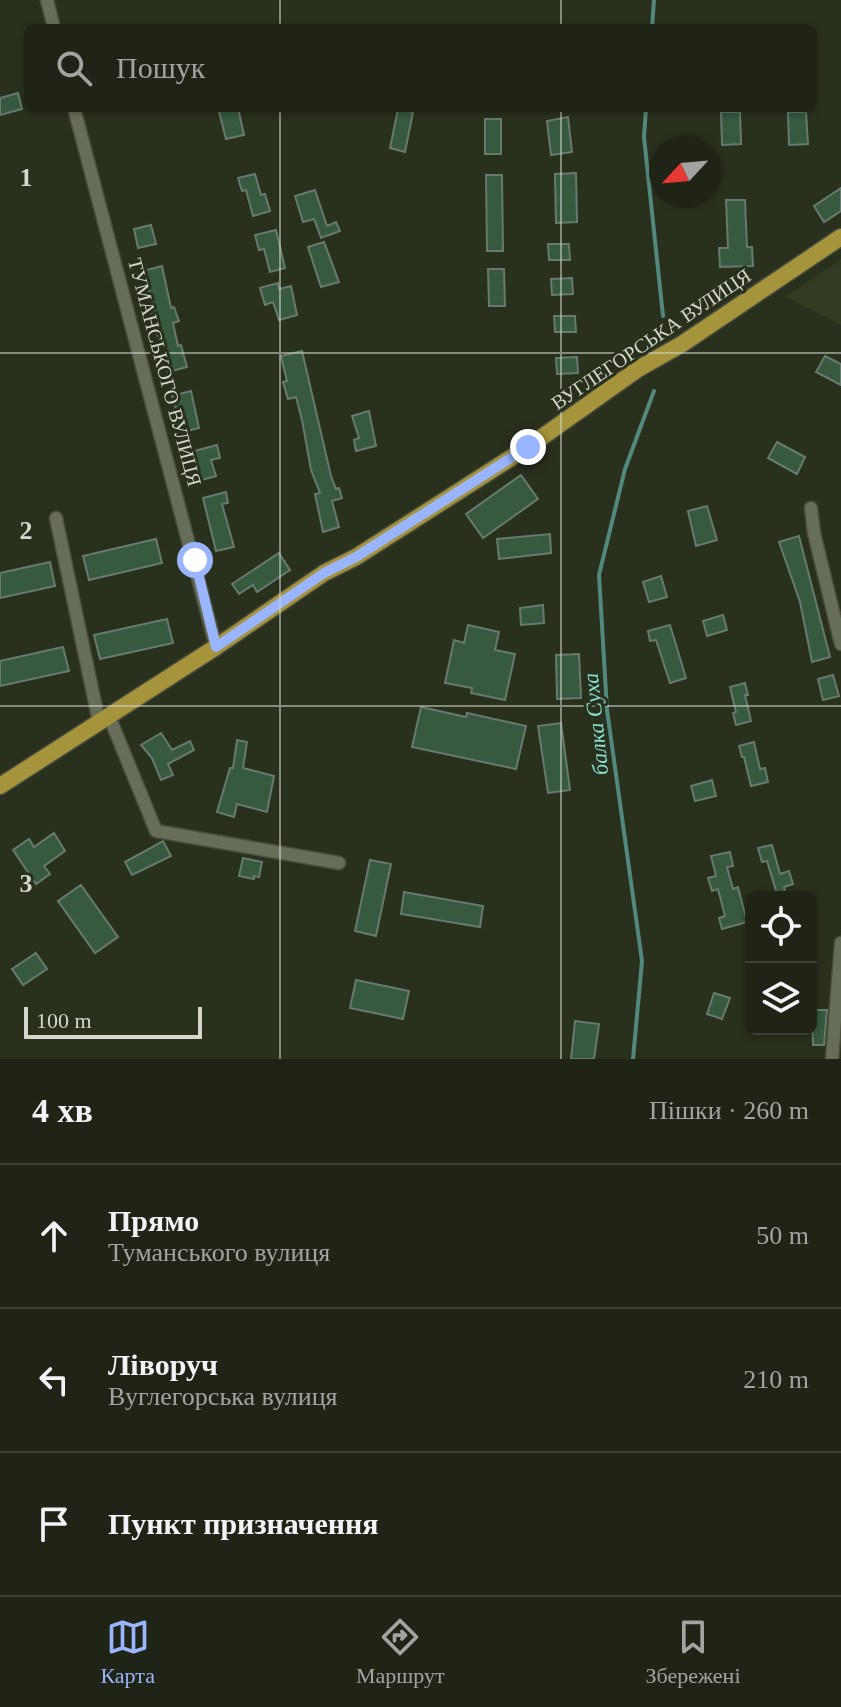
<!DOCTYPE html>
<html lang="uk">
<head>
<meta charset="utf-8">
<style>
  :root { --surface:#202416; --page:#282c1f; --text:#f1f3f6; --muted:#a2a4a1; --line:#3d4135; --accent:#98b5fd }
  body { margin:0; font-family:Georgia,serif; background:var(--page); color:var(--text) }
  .controls { position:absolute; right:24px; bottom:24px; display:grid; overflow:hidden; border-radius:12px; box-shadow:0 2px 6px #0004 }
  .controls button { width:72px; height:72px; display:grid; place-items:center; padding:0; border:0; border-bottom:2px solid var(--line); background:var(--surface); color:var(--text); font:40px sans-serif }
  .compass { position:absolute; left:649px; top:136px; width:72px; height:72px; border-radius:50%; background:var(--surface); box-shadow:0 2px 6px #0004; rotate:244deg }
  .scale { position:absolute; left:24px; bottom:20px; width:178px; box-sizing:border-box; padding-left:8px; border:4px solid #d3d7cc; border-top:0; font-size:22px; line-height:28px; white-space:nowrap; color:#d3d7cc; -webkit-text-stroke:6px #2a301e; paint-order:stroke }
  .stop { position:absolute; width:24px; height:24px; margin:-18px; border:6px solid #98b5fd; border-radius:50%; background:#fff }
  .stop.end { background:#98b5fd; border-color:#fff; box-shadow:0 2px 8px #0008 }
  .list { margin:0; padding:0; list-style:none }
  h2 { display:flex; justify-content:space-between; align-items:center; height:104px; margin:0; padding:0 32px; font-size:34px }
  h2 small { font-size:26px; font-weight:400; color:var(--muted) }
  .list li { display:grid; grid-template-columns:52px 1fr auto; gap:24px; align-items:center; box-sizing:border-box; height:144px; padding:0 32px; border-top:2px solid var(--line) }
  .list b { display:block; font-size:30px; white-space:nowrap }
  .list p { margin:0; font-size:26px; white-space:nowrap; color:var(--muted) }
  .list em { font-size:26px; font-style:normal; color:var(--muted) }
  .icon { flex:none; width:44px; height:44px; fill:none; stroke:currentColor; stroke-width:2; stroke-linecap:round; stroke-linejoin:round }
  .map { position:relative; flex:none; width:841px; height:1059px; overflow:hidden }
  .search { position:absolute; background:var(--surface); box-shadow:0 2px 6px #0004; left:24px; right:24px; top:24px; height:88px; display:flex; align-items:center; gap:20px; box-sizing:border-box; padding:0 28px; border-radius:12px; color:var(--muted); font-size:30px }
  .sheet { height:536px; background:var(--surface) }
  nav { display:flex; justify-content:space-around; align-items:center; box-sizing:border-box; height:112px; border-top:2px solid var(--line); background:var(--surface); font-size:22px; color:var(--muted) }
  nav a { display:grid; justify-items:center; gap:4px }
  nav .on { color:var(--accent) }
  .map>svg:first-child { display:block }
  .built { fill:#323a22 }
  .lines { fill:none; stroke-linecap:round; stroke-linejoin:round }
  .stream { stroke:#53887e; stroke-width:4 }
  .building { fill:#36593f; stroke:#687a6c; stroke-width:2 }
  .minor-casing { stroke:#494d3e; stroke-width:15 }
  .major-casing { stroke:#494d3e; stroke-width:19 }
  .minor { stroke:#666d59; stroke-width:12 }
  .major { stroke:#a5943b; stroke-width:16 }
  .route { stroke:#98b5fd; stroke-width:10 }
  .grid { fill:none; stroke:#d3d7cc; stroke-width:2; stroke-opacity:0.55 }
  .labels { text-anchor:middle; stroke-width:6; stroke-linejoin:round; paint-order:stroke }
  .street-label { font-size:20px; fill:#d3d7cc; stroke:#2a301e }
  .water-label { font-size:22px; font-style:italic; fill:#88e0cf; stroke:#2a301e }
  .grid-label { font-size:26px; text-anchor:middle; font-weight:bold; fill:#d3d7cc; stroke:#2a301e; stroke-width:6; stroke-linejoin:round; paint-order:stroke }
</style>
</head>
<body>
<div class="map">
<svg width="841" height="1059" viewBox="0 0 841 1059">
  <rect width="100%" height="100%" fill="#2a301e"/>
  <path class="built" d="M841 259V325L785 297Z"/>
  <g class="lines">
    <path class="stream" d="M652 28 654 0
      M646 108 644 137 663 316
      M633 1059 642 961 607 710 599 575 625 469 654 391"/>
  </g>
  <path class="building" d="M18 93 22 109 0 115V98Z
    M218 108H238L244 135 226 139Z
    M398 109 413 112 405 152 390 148Z
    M721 112H740L741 144 722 145Z
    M788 112H806L808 144 789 145Z
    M568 117 572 152 551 155 547 121Z
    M485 119H501V154H485Z
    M576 173 577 222 556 223 555 174Z
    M255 174 261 195 265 194 270 211 253 216 246 190 242 191 238 178Z
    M486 175H502L503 251H487Z
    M841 188V211L824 222 814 206Z
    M315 190 327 226 336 222 340 231 321 238 314 219 303 222 295 196Z
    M726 200H745L747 247H752L753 266 720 267 719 248H728Z
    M151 225 156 244 138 248 134 229Z
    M276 230 285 268 270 272 264 249 259 250 255 235Z
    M324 242 339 282 321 287 308 247Z
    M548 244H569L570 260H549Z
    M162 266 171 308 174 307 179 321 173 323 178 346 181 345 187 367 168 372 166 362 169 361 164 343 160 344 156 329 150 331 145 316 155 313 143 271Z
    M488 269H504L505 306H489Z
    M572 278 573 294 552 295 551 279Z
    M278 283 279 289 291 286 297 315 279 320 273 302 265 305 260 288Z
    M554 316H575L576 332H555Z
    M302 351 331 476 336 489 339 488 342 498 332 501 339 527 323 532 315 494 320 493 311 470 302 420 296 397 288 399 283 382 287 381 281 356Z
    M825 356 841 364V385L816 372Z
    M577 357 578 373 557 374 556 358Z
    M191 391 199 428 183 432 172 396Z
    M369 411 376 446 356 451 354 440 359 438 352 416Z
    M777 442 805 457 797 474 768 458Z
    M217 445 220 458 211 460 216 476 198 481 194 465 187 467 183 454Z
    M521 475 538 499 483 538 466 514Z
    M226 492 228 503 222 504 234 547 216 551 203 498Z
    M707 506 717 540 696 546 688 511Z
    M550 534 551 553 499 559 497 539Z
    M799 536 830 657 812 662 800 602 779 542Z
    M156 539 162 563 89 580 83 556Z
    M279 553 290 570 257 592 253 585 239 594 232 584Z
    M50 562 55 586 0 598V573Z
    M661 576 667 597 649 602 643 582Z
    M543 605 544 623 521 625 520 608Z
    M723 615 727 630 707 636 703 621Z
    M167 619 173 643 100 659 94 635Z
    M468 625 499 632 495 650 515 654 505 700 471 693 472 688 445 683 454 640 464 643Z
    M670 625 686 678 670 683 656 640 650 641 648 631Z
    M63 647 69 671 0 686V661Z
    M579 654 581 698 557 699 556 655Z
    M833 675 839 696 823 700 818 679Z
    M745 683 748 695H745L751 721 736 725 733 713 736 712 730 687Z
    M421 707 466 717 467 713 526 726 516 769 412 747Z
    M561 723 570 790 548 793 538 726Z
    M161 733 172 750 190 741 194 750 168 764 173 775 161 780 152 758 141 745Z
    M237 740 247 742 243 768 274 776 267 812 237 804 234 817 217 812 230 768H233Z
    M754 742 760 769 765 768 768 782 751 786 744 757H742L739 746Z
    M712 780 716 796 695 801 691 786Z
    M54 833 65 851 44 866 50 874 36 884 13 850 29 839 34 847Z
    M163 841 171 856 132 875 125 862Z
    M772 845 780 874 789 871 793 884 784 887 785 892 777 894 767 861 762 862 758 848Z
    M730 852 733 866 727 867 733 889 738 887 747 922 722 929 719 918 725 916 718 889 712 891 708 878 716 876 711 856Z
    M243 858 262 862 259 877 254 876V879L239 876Z
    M370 860 391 864 376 936 355 931Z
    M81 885 118 937 95 953 58 901Z
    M404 892 483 906 480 927 401 914Z
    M36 953 47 969 23 985 12 969Z
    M356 980 409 991 403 1019 350 1008Z
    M714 993 730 998 722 1019 707 1014Z
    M812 1010H827L824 1045H813Z
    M575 1021 599 1024 594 1059H571Z"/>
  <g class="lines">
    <g class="minor-casing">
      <path id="minor" d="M47 0 54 28
        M74 108 216 647
        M811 508 814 533 841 644
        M56 518 99 722
        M109 716 156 831 339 863
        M832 1059 841 943"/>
    </g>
    <g class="major-casing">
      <path id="major" d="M0 786 216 647 324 573 356 557 528 447 638 369 682 344 841 237"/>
    </g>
    <use href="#minor" class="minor"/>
    <use href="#major" class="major"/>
  </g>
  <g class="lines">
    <path class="route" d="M195 560 216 647 324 573 356 557 528 447"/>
  </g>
  <path class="grid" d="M280 0V28M561 0V28M280 108V1059M561 108V1059M0 353H841M0 706H841"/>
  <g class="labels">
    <g class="street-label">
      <text transform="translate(651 339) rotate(-34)" y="7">ВУГЛЕГОРСЬКА ВУЛИЦЯ</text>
      <text transform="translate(165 372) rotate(75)" y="7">ТУМАНСЬКОГО ВУЛИЦЯ</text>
    </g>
    <g class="water-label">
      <text transform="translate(595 724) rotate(-96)" y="8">балка Суха</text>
    </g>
  </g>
  <g class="grid-label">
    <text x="26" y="186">1</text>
    <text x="26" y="539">2</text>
    <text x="26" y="892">3</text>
  </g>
</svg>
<div class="controls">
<button><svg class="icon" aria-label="locate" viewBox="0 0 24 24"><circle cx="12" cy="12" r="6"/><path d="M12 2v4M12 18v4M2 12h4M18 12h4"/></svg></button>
<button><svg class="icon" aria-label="layers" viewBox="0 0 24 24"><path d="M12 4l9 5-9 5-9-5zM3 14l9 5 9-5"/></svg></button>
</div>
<svg class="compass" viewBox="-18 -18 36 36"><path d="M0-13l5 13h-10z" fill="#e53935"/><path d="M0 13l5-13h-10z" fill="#a2a4a1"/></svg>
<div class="scale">100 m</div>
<div class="stop" style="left:195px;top:560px"></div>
<div class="stop end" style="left:528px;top:447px"></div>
<div class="search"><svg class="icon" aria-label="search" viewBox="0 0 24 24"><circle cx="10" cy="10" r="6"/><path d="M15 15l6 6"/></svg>Пошук</div>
</div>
<section class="sheet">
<h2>4 хв<small>Пішки · 260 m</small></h2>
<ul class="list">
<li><svg class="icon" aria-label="ahead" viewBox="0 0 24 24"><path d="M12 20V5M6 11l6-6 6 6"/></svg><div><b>Прямо</b><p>Туманського вулиця</p></div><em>50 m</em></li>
<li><svg class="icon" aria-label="left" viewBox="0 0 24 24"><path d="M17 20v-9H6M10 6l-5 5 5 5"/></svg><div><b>Ліворуч</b><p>Вуглегорська вулиця</p></div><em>210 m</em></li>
<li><svg class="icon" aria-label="arrive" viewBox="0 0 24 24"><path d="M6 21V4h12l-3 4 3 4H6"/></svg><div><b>Пункт призначення</b></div></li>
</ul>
</section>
<nav>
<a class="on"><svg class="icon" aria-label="map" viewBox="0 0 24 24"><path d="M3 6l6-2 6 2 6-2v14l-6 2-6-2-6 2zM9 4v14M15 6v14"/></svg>Карта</a>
<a><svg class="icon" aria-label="directions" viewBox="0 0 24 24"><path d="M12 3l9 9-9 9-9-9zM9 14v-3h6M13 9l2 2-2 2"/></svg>Маршрут</a>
<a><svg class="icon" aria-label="saved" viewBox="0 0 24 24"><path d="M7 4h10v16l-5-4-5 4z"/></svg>Збережені</a>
</nav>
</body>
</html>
